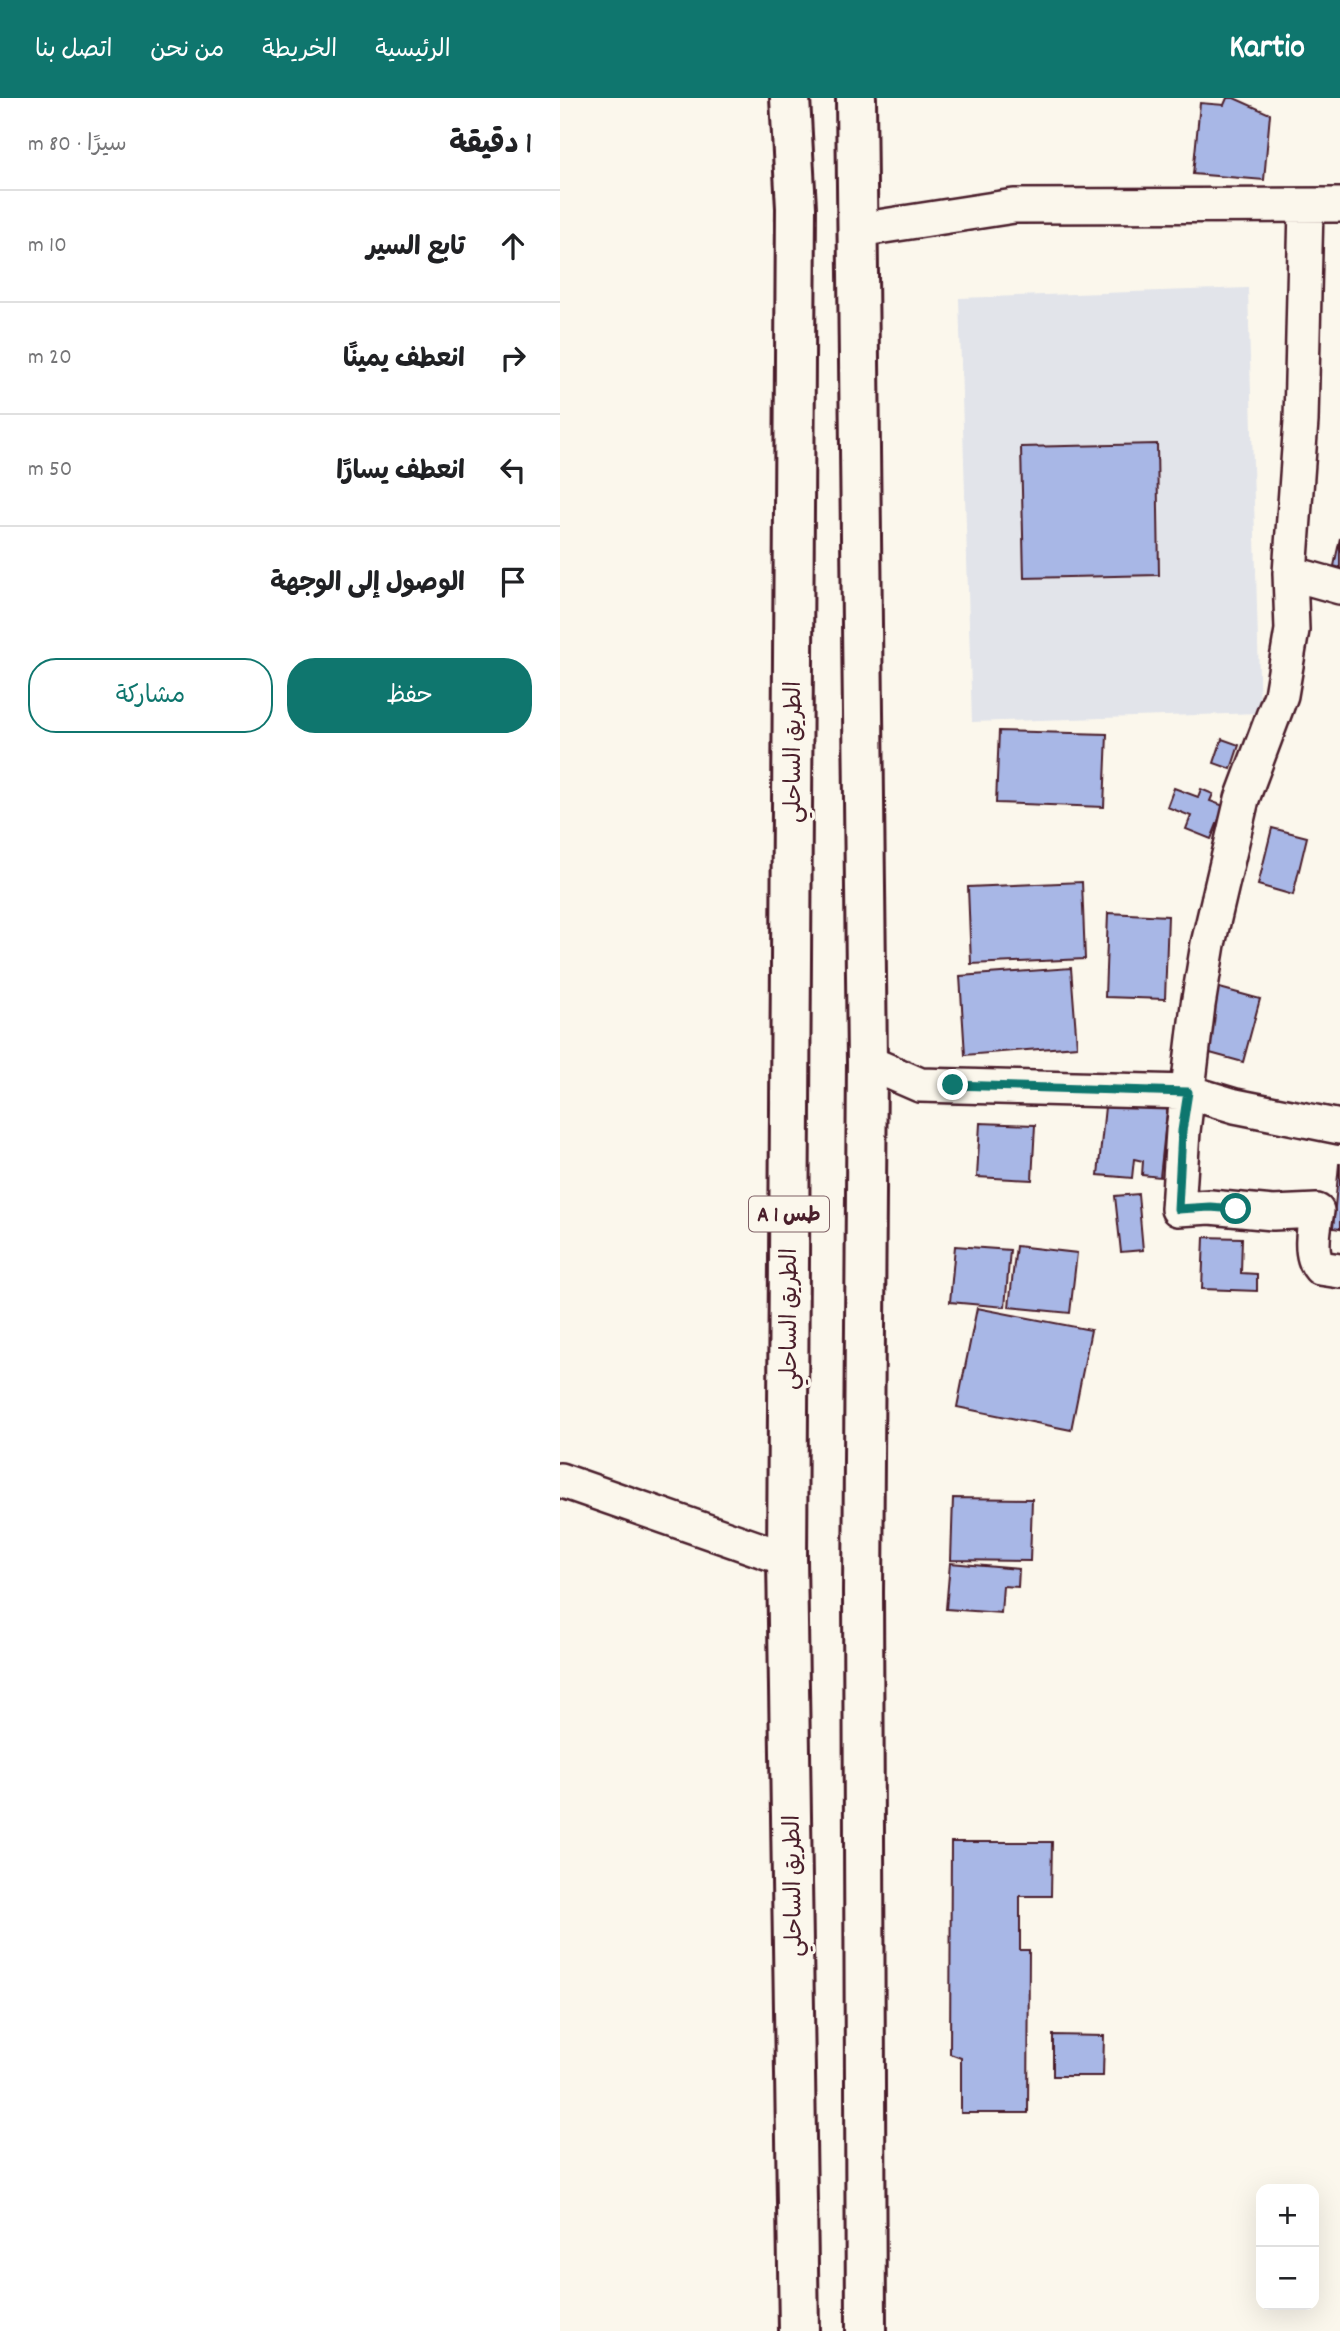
<!DOCTYPE html>
<html lang="ar">
<head>
<meta charset="utf-8">
<style>
  :root { --surface:#fff; --page:#f2f2f2; --text:#202124; --muted:#757577; --line:#e0e0e0; --accent:#0f766e }
  body { margin:0; font-family:Dekko,"Playpen Sans Arabic",sans-serif; background:var(--page); color:var(--text); direction:rtl }
  .controls { position:absolute; right:21px; bottom:21px; display:grid; overflow:hidden; border-radius:14px; box-shadow:0 7px 28px #0002 }
  .controls button { width:63px; height:63px; display:grid; place-items:center; padding:0; border:0; border-bottom:2px solid var(--line); background:var(--surface); color:var(--text); font:35px sans-serif }
  .stop { position:absolute; width:21px; height:21px; margin:-16px; border:5px solid #0f766e; border-radius:50%; background:#fff }
  .stop.end { background:#0f766e; border-color:#fff; box-shadow:0 2px 7px #0008 }
  .list { margin:0; padding:0; list-style:none }
  h2 { display:flex; justify-content:space-between; align-items:center; height:91px; margin:0; padding:0 28px; font-size:30px }
  h2 small { font-size:23px; font-weight:400; color:var(--muted) }
  .list li { display:grid; grid-template-columns:46px 1fr auto; gap:21px; align-items:center; box-sizing:border-box; height:112px; padding:0 28px; border-top:2px solid var(--line) }
  .list b { display:block; font-size:26px; white-space:nowrap }
  .list em { font-size:23px; font-style:normal; color:var(--muted) }
  .actions { display:flex; gap:14px; padding:21px 28px }
  .actions a { flex:1; padding:16px 0; border:2px solid var(--accent); border-radius:28px; text-align:center; font-size:24px; color:var(--accent) }
  .actions .main { background:var(--accent); color:#fff }
  .icon { flex:none; width:38px; height:38px; fill:none; stroke:currentColor; stroke-width:2; stroke-linecap:round; stroke-linejoin:round }
  .map { position:relative; flex:none; width:780px; height:2233px; overflow:hidden; direction:ltr }
  header { display:flex; align-items:center; gap:42px; box-sizing:border-box; height:98px; padding:0 35px; background:var(--accent); color:#fff }
  header strong { font-size:33px }
  nav { display:flex; gap:38px; margin-inline-start:auto; font-size:24px }
  main { display:flex }
  aside { flex:1; background:var(--surface) }
  .map>svg:first-child { display:block }
  .built { fill:#e2e4ea }
  .building { fill:#a8b7e6; stroke:#4a1f2b; stroke-width:2 }
  .lines { fill:none; stroke-linecap:round; stroke-linejoin:round }
  .minor-casing { stroke:#4a1f2b; stroke-width:38 }
  .highway-casing { stroke:#4a1f2b; stroke-width:44 }
  .minor { stroke:#fbf7ec; stroke-width:33 }
  .highway { stroke:#fbf7ec; stroke-width:38 }
  .route { stroke:#0f766e; stroke-width:9 }
  .labels { text-anchor:middle; stroke-width:6; stroke-linejoin:round; paint-order:stroke }
  .shield { fill:#fbf7ec; stroke:#7f6065; stroke-width:2 }
  .shield-label { font-size:21px; font-weight:bold; fill:#4a1f2b }
  .street-label { font-size:23px; fill:#4a1f2b; stroke:#fbf7ec }
</style>
</head>
<body>
<header>
<strong>Kartio</strong>
<nav><a>الرئيسية</a><a>الخريطة</a><a>من نحن</a><a>اتصل بنا</a></nav>
</header>
<main>
<div class="map">
<svg width="780" height="2233" viewBox="0 0 780 2233">
  <rect width="100%" height="100%" fill="#fbf7ec"/>
  <filter id="ink" filterUnits="userSpaceOnUse"><feTurbulence type="fractalNoise" baseFrequency=".0143" numOctaves="2"/><feDisplacementMap in="SourceGraphic" scale="14" xChannelSelector="R" yChannelSelector="G"/><feConvolveMatrix kernelMatrix="1 2 1 2 8 2 1 2 1" color-interpolation-filters="sRGB"/></filter>
  <g filter="url(#ink)">
    <path class="built" d="M688 190 700 615 412 624 399 200Z"/>
    <path class="building" d="M667 0H674L710 16 704 82 633 76 640 5 664 7Z
      M597 346 599 477 464 480 461 349Z
      M780 440V470L774 468Z
      M439 633 547 636 544 709 436 705Z
      M662 641 679 647 671 671 654 665Z
      M614 690 638 699 641 691 653 696 650 703 664 708 651 741 626 731 631 718 607 709Z
      M712 730 747 739 733 797 698 787Z
      M522 784 525 861 411 866 408 789Z
      M548 815 608 818 605 901 545 899Z
      M511 870 517 948 405 957 400 878Z
      M656 889 700 901 683 964 639 952Z
      M546 999 608 1005 600 1079 582 1077 583 1063 574 1061 572 1080 538 1077Z
      M420 1025 475 1027 472 1082 417 1079Z
      M779 1066H780V1131L773 1130Z
      M578 1096 583 1152 561 1154 555 1098Z
      M644 1139 682 1140 681 1175 697 1176V1193L642 1191Z
      M395 1148 450 1152 445 1209 390 1204Z
      M456 1148 517 1155 510 1215 449 1209Z
      M417 1210 531 1232 511 1332 397 1309Z
      M393 1400 472 1401 470 1463 391 1462Z
      M390 1465 459 1471 458 1489 443 1488 441 1515 386 1511Z
      M391 1744H492L491 1798H460V1852H469L468 2015H401V1960L390 1956Z
      M493 1937 544 1938 543 1978H493Z"/>
    <g class="lines">
      <g class="minor-casing">
        <path id="minor" d="M746 109 741 323 730 475 732 532 721 597 682 701 648 846 638 907 623 1033 618 1111 650 1109 713 1115 757 1113C754 1129 748 1156 760 1170L780 1173
          M298 132 454 108 780 107
          M730 475 780 489
          M307 964 360 987 628 994 675 1008 780 1029
          M0 1382 227 1461"/>
      </g>
      <g class="highway-casing">
        <path id="highway" d="M230 0 236 110 227 1461 239 2233
          M296 0 307 964 303 1494 306 2233"/>
      </g>
      <use href="#minor" class="minor"/>
      <use href="#highway" class="highway"/>
    </g>
  </g>
  <g class="lines" filter="url(#ink)">
    <path class="route" d="M393 987 628 994 622 1033 618 1111 650 1109 676 1111"/>
  </g>
  <g class="labels">
    <rect class="shield" x="189" y="1098.5" width="80" height="35" rx="5"/>
    <g class="shield-label">
      <text x="229" y="1123">A 1 طس</text>
    </g>
    <g class="street-label">
      <text transform="translate(232 654) rotate(-90)" y="8">الطريق الساحلي</text>
      <text transform="translate(228 1221) rotate(-90)" y="8">الطريق الساحلي</text>
      <text transform="translate(232 1788) rotate(-91)" y="8">الطريق الساحلي</text>
    </g>
  </g>
</svg>
<div class="controls">
<button>+</button>
<button>−</button>
</div>
<div class="stop" style="left:676px;top:1111px"></div>
<div class="stop end" style="left:393px;top:987px"></div>
</div>
<aside>
<h2>1 دقيقة<small>سيرًا · 80 m</small></h2>
<ul class="list">
<li><svg class="icon" aria-label="ahead" viewBox="0 0 24 24"><path d="M12 20V5M6 11l6-6 6 6"/></svg><div><b>تابع السير</b></div><em>10 m</em></li>
<li><svg class="icon" aria-label="right" viewBox="0 0 24 24"><path d="M7 20v-9h11M14 6l5 5-5 5"/></svg><div><b>انعطف يمينًا</b></div><em>20 m</em></li>
<li><svg class="icon" aria-label="left" viewBox="0 0 24 24"><path d="M17 20v-9H6M10 6l-5 5 5 5"/></svg><div><b>انعطف يسارًا</b></div><em>50 m</em></li>
<li><svg class="icon" aria-label="arrive" viewBox="0 0 24 24"><path d="M6 21V4h12l-3 4 3 4H6"/></svg><div><b>الوصول إلى الوجهة</b></div></li>
</ul>
<div class="actions"><a class="main">حفظ</a><a>مشاركة</a></div>
</aside>
</main>
</body>
</html>
